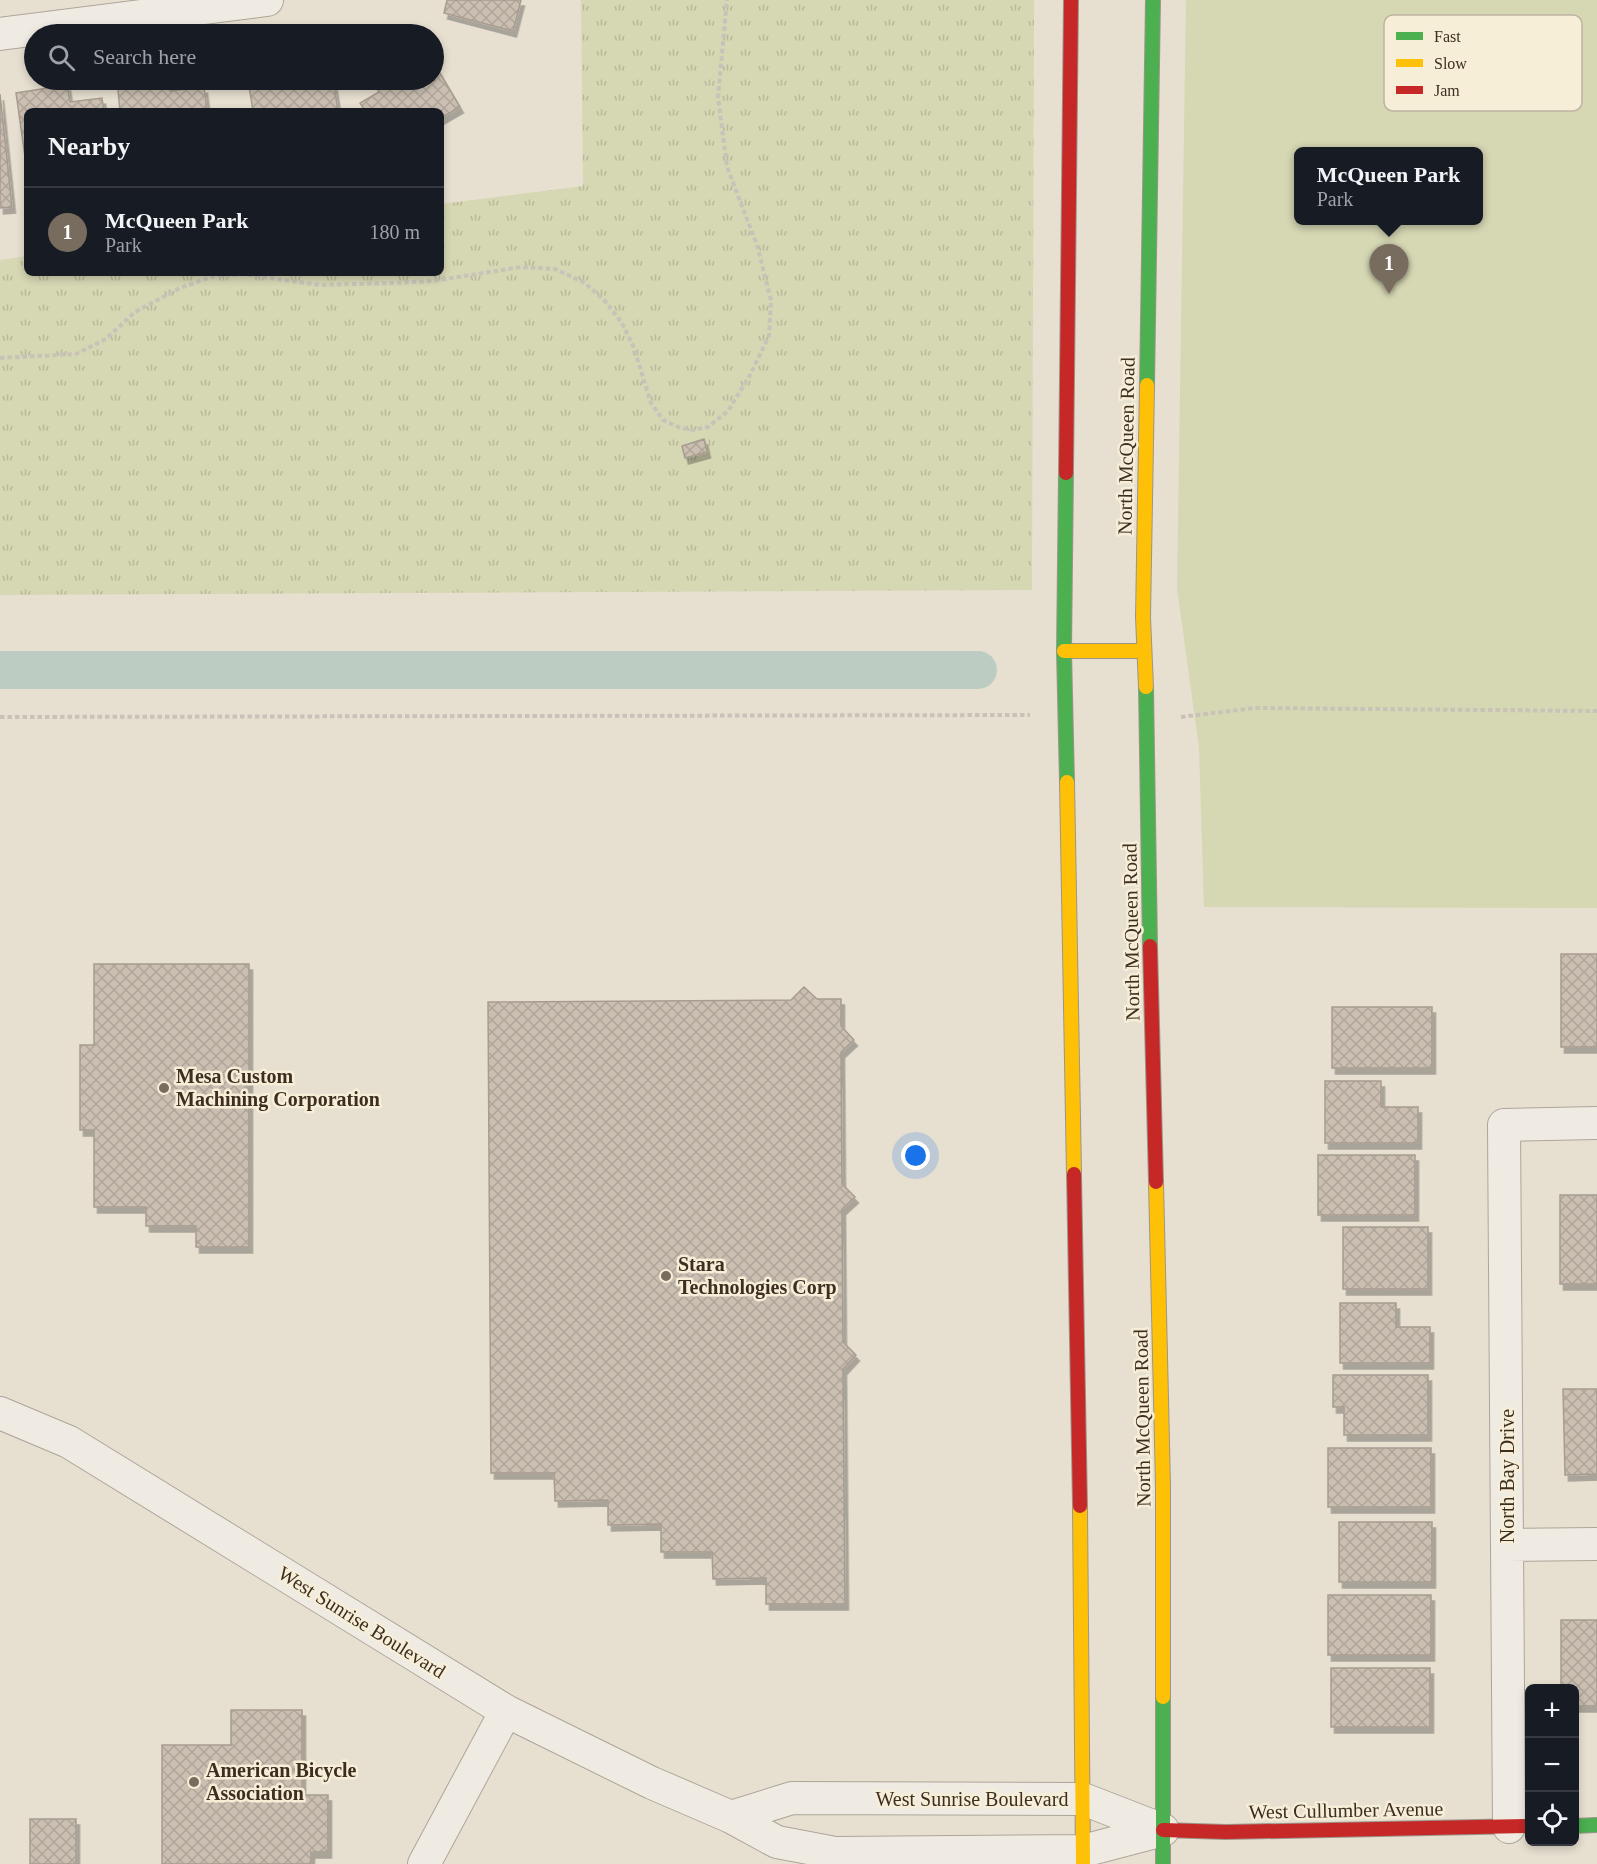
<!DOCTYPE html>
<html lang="en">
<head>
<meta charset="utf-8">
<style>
  :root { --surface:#171b24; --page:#20242c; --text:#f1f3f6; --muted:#9ea1a6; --line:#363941; --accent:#786c5e }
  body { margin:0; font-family:Georgia,serif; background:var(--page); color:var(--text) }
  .controls { position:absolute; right:18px; bottom:18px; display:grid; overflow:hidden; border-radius:9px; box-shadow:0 3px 9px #0003 }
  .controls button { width:54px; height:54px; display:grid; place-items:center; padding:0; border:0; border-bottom:2px solid var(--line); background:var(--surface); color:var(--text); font:30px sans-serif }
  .you { position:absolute; left:916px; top:1156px; width:21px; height:21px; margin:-15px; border:4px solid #fff; border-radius:50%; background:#1a73e8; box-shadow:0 0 0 9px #1a73e833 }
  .badge { display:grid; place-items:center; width:39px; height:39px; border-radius:50%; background:var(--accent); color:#fff; font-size:20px; font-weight:700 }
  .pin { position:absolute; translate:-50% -50px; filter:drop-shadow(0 2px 3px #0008) }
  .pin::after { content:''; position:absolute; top:32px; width:21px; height:18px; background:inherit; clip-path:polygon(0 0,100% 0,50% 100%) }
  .popup { position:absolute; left:1294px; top:147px; width:189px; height:78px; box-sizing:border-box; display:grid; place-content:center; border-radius:9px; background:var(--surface); filter:drop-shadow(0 2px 4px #0005); font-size:20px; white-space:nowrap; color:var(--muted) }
  .popup b { font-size:22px; color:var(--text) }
  .popup::after { content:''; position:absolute; left:50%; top:100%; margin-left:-12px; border:12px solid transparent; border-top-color:var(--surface) }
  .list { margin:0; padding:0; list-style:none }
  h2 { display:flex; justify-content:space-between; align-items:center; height:78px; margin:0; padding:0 24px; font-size:26px }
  h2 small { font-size:20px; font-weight:400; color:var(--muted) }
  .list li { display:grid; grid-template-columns:39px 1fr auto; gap:18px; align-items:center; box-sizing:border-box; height:90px; padding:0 24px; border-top:2px solid var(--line) }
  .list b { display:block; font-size:22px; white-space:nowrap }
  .list p { margin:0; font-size:20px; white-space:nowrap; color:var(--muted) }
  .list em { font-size:20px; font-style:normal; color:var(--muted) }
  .icon { flex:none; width:33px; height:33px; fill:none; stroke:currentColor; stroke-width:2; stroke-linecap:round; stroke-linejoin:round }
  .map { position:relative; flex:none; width:1597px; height:1864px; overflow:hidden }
  .search { position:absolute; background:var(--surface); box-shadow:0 3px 9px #0003; left:24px; top:24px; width:420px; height:66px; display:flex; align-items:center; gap:15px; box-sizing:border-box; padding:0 21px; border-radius:33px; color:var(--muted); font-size:22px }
  .panel { position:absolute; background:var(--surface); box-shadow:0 3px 9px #0003; left:24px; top:108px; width:420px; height:168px; border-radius:9px }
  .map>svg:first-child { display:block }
  .grass { fill:url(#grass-tufts) }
  .park { fill:#d6d7b3; fill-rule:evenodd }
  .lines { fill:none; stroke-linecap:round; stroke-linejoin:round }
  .canal { stroke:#bcccc2; stroke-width:38 }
  .building { fill:url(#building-cross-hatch); stroke:#a89c90; stroke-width:1.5; filter:url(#shadow) }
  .street-casing { stroke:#ada599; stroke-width:34 }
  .fast-casing { stroke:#9c958a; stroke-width:16 }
  .slow-casing { stroke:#9c958a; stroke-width:16 }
  .jam-casing { stroke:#9c958a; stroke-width:16 }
  .path { stroke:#c8c2b9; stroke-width:4; stroke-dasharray:4.5 3; stroke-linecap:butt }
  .street { stroke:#efebe3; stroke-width:32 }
  .fast { stroke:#4caf50; stroke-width:14 }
  .slow { stroke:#ffc107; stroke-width:14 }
  .jam { stroke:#c62828; stroke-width:14 }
  .poi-dot { fill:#786c5e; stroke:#f7eed8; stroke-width:2 }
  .labels { text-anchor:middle; stroke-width:5; stroke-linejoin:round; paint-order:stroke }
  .street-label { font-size:20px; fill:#3d2e20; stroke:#f7eed8 }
  .poi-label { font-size:20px; font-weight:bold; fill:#3d2e20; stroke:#f7eed8; text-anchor:start }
  .key { fill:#f7eed8; stroke:#bfb4a1; stroke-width:1.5 }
  .key-label { font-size:16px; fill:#3d2e20 }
</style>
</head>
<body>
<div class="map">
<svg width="1597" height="1864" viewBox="0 0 1597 1864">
  <defs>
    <pattern id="grass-tufts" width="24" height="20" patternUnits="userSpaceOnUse" patternTransform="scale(1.5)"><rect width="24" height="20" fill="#d6d7b3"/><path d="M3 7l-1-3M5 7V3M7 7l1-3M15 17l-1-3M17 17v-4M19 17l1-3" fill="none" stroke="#b9b99a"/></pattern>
    <pattern id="building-cross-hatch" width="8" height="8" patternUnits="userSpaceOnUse" patternTransform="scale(1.5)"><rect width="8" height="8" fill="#cbbfb2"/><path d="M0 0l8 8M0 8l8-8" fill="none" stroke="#afa499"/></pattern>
    <filter id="shadow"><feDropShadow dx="3.5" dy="6" stdDeviation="0" flood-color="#0004"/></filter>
  </defs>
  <rect width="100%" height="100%" fill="#e7e0d1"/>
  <path class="grass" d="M581 0H1034L1032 590 0 595V260L27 256V273H441V204L583 186Z"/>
  <path class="park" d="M1186 0H1597V908L1204 907 1199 748 1177 588ZM1299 152H1479V220H1299Z"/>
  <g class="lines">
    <path class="canal" d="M0 670H978"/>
  </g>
  <path class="building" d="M447 0H521L513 31 444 13Z
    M434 63 460 107 441 118V111H365L360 103 379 92 372 80H434Z
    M117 80H168L170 91 204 87 207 111H120Z
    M248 80H285V82L300 80H333L338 111H253Z
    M67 85 70 102 102 98 104 111H27V171L16 93Z
    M0 94 12 207 0 208Z
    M704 439 707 452 685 458 682 446Z
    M1561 954H1597V1047H1561Z
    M94 964H249V1247H196V1226H146V1207H94V1130H80V1045H94Z
    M804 987 817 999H841V1026L854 1040 841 1052 842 1184 855 1197 842 1209 843 1342 856 1355 843 1369 845 1604H766V1578L713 1579 712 1552H661V1524L608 1525V1500L555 1501 554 1473H491L488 1002 791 1000Z
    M1332 1007H1432V1068H1332Z
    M1325 1081H1381V1107H1418V1143H1325Z
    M1318 1155H1415V1215H1318Z
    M1560 1195H1597V1284H1560Z
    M1343 1227H1428V1289H1343Z
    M1340 1303H1396V1327H1430V1363H1340Z
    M1333 1375H1428V1435H1344V1407H1333Z
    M1563 1389H1597V1474L1565 1475Z
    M1328 1448H1431V1507H1328Z
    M1339 1522H1432V1582H1339Z
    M1328 1595H1431V1655H1328Z
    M1561 1620H1597V1706H1574V1688H1561Z
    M1331 1668H1430V1727H1331Z
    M231 1710H302V1795H328V1852H311V1864H162V1745H231Z
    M30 1819H76V1864H30Z"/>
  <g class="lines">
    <g class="street-casing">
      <path id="street" d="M0 34 267 0
        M0 1413 69 1442 506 1711 652 1783 731 1817 777 1842 835 1853 1083 1851 1163 1830
        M1508 1545 1597 1544
        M731 1817 792 1798 1083 1799 1163 1830
        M1509 1827 1504 1125 1597 1123
        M424 1864 506 1711"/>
    </g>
    <g class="fast-casing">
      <path id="fast" d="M1147 385 1153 0
        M1066 473 1064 651 1067 782
        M1146 687 1150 946
        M1163 1697V1864
        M1574 1826 1597 1825"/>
    </g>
    <g class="slow-casing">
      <path id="slow" d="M1064 651H1144
        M1146 687 1143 617 1147 385
        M1067 782 1074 1174
        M1156 1182 1163 1486V1697
        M1080 1506 1083 1864"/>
    </g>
    <g class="jam-casing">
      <path id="jam" d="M1066 473 1071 0
        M1150 946 1156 1182
        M1074 1174 1080 1506
        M1163 1830 1226 1832 1530 1826"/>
    </g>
    <path class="path" d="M0 358 76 354 106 339 135 312 180 288 211 277 242 274 320 285 393 283 433 281 521 267 555 269 585 283 605 301 622 323 634 348 651 403 663 420 678 427 692 430 708 427 728 411 750 375 769 336 771 300 757 245 727 167 718 97 727 0
      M0 717 1030 715
      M1181 717 1255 708 1597 711"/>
    <use href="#street" class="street"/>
    <use href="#fast" class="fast"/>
    <use href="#slow" class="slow"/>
    <use href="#jam" class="jam"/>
  </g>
  <g class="poi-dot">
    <circle cx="164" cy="1088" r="6"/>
    <circle cx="666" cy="1276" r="6"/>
    <circle cx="194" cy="1782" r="6"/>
  </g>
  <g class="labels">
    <g class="street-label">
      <text transform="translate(1126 446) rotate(-89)" y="7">North McQueen Road</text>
      <text transform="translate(1131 932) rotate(-91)" y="7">North McQueen Road</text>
      <text transform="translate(1142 1418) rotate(-91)" y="7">North McQueen Road</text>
      <text transform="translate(1507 1476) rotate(-90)" y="7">North Bay Drive</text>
      <text transform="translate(362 1622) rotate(32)" y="7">West Sunrise Boulevard</text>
      <text x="972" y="1806">West Sunrise Boulevard</text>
      <text transform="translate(1346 1810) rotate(-1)" y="7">West Cullumber Avenue</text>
    </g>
    <g class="poi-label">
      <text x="176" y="1083">Mesa Custom<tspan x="176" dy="23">Machining Corporation</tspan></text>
      <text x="678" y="1271">Stara<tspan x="678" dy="23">Technologies Corp</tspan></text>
      <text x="206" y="1777">American Bicycle<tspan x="206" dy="23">Association</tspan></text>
    </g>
  </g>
  <rect x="1384" y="15" width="198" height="96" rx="9" class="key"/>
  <rect x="1396" y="32" width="27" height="8" fill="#4caf50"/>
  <rect x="1396" y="59" width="27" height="8" fill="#ffc107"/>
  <rect x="1396" y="86" width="27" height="8" fill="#c62828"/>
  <g class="key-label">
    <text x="1434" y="42">Fast</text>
    <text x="1434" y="69">Slow</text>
    <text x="1434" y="96">Jam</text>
  </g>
</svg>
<div class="controls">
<button>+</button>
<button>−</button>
<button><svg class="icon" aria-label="locate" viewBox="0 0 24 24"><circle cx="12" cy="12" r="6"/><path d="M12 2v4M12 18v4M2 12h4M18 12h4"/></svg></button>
</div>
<div class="you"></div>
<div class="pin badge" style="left:1389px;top:294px">1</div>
<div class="popup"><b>McQueen Park</b>Park</div>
<div class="search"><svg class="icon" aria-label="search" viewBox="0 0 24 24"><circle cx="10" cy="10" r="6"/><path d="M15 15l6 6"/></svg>Search here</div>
<section class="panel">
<h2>Nearby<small></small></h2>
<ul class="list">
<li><span class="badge">1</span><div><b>McQueen Park</b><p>Park</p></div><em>180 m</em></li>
</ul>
</section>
</div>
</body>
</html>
